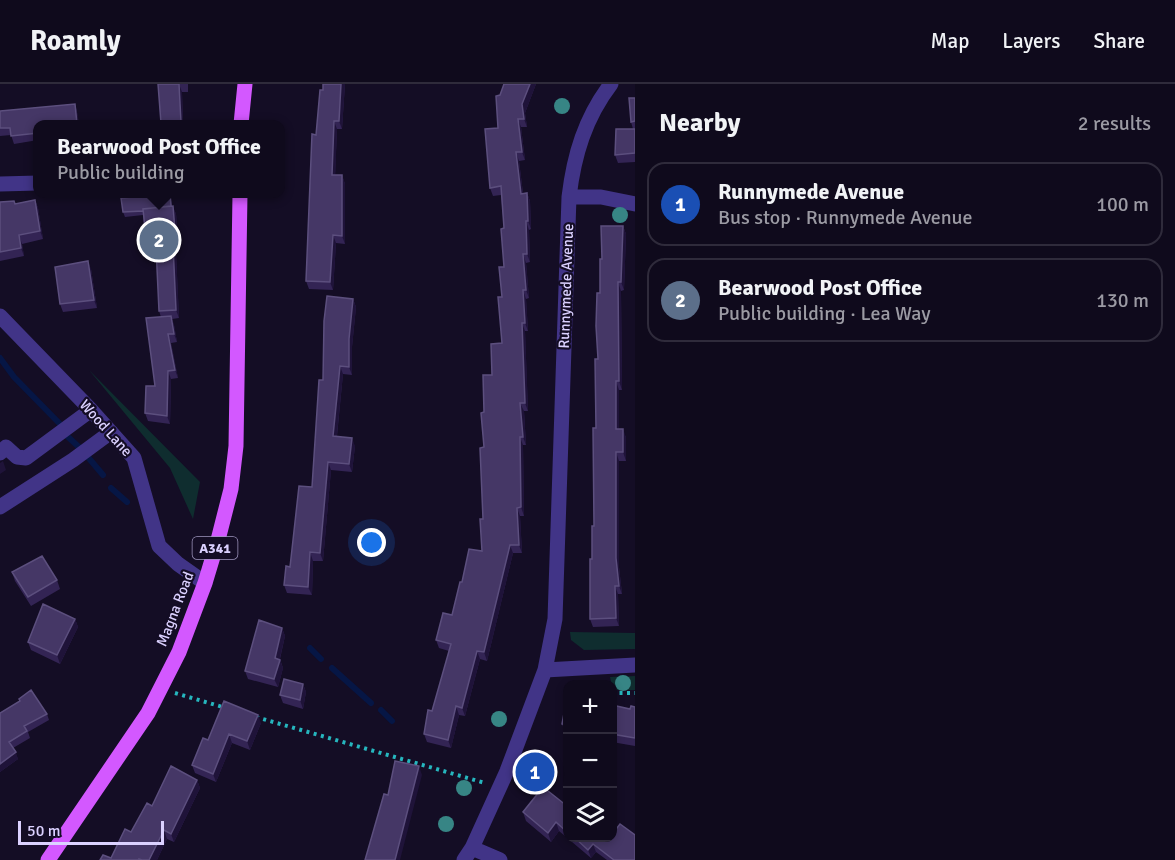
<!DOCTYPE html>
<html lang="en">
<head>
<meta charset="utf-8">
<style>
  :root { --surface:#0f0a1c; --page:#181325; --text:#f1f3f6; --muted:#9b9aa3; --line:#2f2b3b; --accent:#00c6fc }
  body { margin:0; font-family:Signika,sans-serif; background:var(--page); color:var(--text) }
  .controls { position:absolute; right:18px; bottom:18px; display:grid; overflow:hidden; border-radius:12px; box-shadow:0 3px 9px #0003 }
  .controls button { width:54px; height:54px; display:grid; place-items:center; padding:0; border:0; border-bottom:2px solid var(--line); background:var(--surface); color:var(--text); font:30px sans-serif }
  .scale { position:absolute; left:18px; bottom:15px; width:146px; box-sizing:border-box; padding-left:6px; border:3px solid #dbd1ff; border-top:0; font-size:16px; line-height:21px; white-space:nowrap; color:#dbd1ff; -webkit-text-stroke:4px #140d25; paint-order:stroke }
  .you { position:absolute; left:372px; top:459px; width:21px; height:21px; margin:-15px; border:4px solid #fff; border-radius:50%; background:#1a73e8; box-shadow:0 0 0 9px #1a73e833 }
  .badge { display:grid; place-items:center; width:39px; height:39px; border-radius:50%; background:var(--accent); color:#fff; font-size:20px; font-weight:700 }
  .pin { position:absolute; translate:-50% -50%; border:3px solid #fff; box-shadow:0 2px 6px #0006 }
  .popup { position:absolute; left:33px; top:36px; width:252px; height:78px; box-sizing:border-box; display:grid; place-content:center; border-radius:12px; background:var(--surface); filter:drop-shadow(0 2px 4px #0005); font-size:20px; white-space:nowrap; color:var(--muted) }
  .popup b { font-size:22px; color:var(--text) }
  .popup::after { content:''; position:absolute; left:50%; top:100%; margin-left:-12px; border:12px solid transparent; border-top-color:var(--surface) }
  .list { margin:0; padding:0; list-style:none }
  h2 { display:flex; justify-content:space-between; align-items:center; height:78px; margin:0; padding:0 24px; font-size:26px }
  h2 small { font-size:20px; font-weight:400; color:var(--muted) }
  .list li { display:grid; grid-template-columns:39px 1fr auto; gap:18px; align-items:center; box-sizing:border-box; height:84px; margin:0 12px 12px; padding:0 12px; border:2px solid var(--line); border-radius:18px }
  .list b { display:block; font-size:22px; white-space:nowrap }
  .list p { margin:0; font-size:20px; white-space:nowrap; color:var(--muted) }
  .list em { font-size:20px; font-style:normal; color:var(--muted) }
  .icon { flex:none; width:33px; height:33px; fill:none; stroke:currentColor; stroke-width:2; stroke-linecap:round; stroke-linejoin:round }
  .map { position:relative; flex:none; width:635px; height:776px; overflow:hidden }
  header { display:flex; align-items:center; gap:36px; box-sizing:border-box; height:84px; padding:0 30px; background:var(--surface); border-bottom:2px solid var(--line) }
  header strong { font-size:28px }
  nav { display:flex; gap:33px; margin-inline-start:auto; font-size:21px }
  main { display:flex }
  aside { flex:1; background:var(--surface) }
  .map>svg:first-child { display:block }
  .green { fill:#0f2d2f }
  .lines { fill:none; stroke-linecap:round; stroke-linejoin:round }
  .stream { stroke:#061645; stroke-width:6 }
  .path { stroke:#26b6be; stroke-width:4; stroke-dasharray:3 4.5; stroke-linecap:butt }
  .minor { stroke:#413487; stroke-width:15 }
  .major { stroke:#d358ff; stroke-width:15 }
  .tree { fill:#378585 }
  .wall { fill:#332454 }
  .shaded-wall { fill:#1f1339 }
  .building { fill:#453766; stroke:#5c4f7e; stroke-width:1.5 }
  .labels { text-anchor:middle; stroke-width:4.5; stroke-linejoin:round; paint-order:stroke }
  .shield { fill:#140d25; stroke:#9f96be; stroke-width:1.5 }
  .shield-label { font-size:14px; font-weight:bold; fill:#dbd1ff }
  .street-label { font-size:15px; fill:#dbd1ff; stroke:#140d25 }
</style>
</head>
<body>
<header>
<strong>Roamly</strong>
<nav><a>Map</a><a>Layers</a><a>Share</a></nav>
</header>
<main>
<div class="map">
<svg width="635" height="776" viewBox="0 0 635 776">
  <rect width="100%" height="100%" fill="#140d25"/>
  <path class="green" d="M89 286 200 398 193 435 170 384Z
    M570 548 635 549V565L584 566 571 556Z
    M635 592V606H613L610 593Z"/>
  <g class="lines">
    <path class="stream" d="M0 274 14 293 60 340
      M65 350 82 366
      M87 372 103 391
      M111 404 127 418
      M310 564 321 575
      M332 584 371 619
      M381 626 392 637"/>
    <path class="path" d="M175 609 226 624
      M612 609H635
      M256 633 485 699"/>
    <path class="minor" d="M0 100 38 99
      M569 113H601L635 120
      M0 232 91 326 134 374 159 462 178 480 205 499
      M0 369 6 363 17 373 26 374 91 326
      M0 423 73 376 111 348
      M545 586 635 581
      M472 764 500 776
      M464 776 472 764 507 687 545 586 555 535 569 113C574 71 585 34 611 0"/>
    <path class="major" d="M241 40 245 0
      M48 776 148 629 179 568 205 499 218 456 231 405 236 362 240 110"/>
  </g>
  <g class="tree">
    <circle cx="562" cy="22" r="8"/>
    <circle cx="620" cy="131" r="8"/>
    <circle cx="623" cy="599" r="8"/>
    <circle cx="499" cy="635" r="8"/>
    <circle cx="464" cy="704" r="8"/>
    <circle cx="446" cy="740" r="8"/>
  </g>
  <path class="wall" d="M158 0H188V8H182L183 40H161Z
    M345 0 342 45H337L335 91H342L345 100V160L336 159 333 206 309 205 306 197 316 51Z
    M504 0H536L525 29 527 43H521L525 76 519 77 523 109H527L530 117 531 145 529 146 530 178 526 179 529 214 526 215 528 247H525L528 327H524L526 361H523L524 432H520L522 469H513L487 577 480 575 465 632 459 631 451 664 427 658 424 650 432 627 449 567 439 564 436 556 452 531 462 498 482 467 483 435 484 328 492 291 502 259V213L504 183V144L501 111 493 112 490 104 498 44 500 11Z
    M635 14V78L618 79 615 71 633 45 631 38Z
    M75 20 77 28 79 40H38V56L14 60 11 51 0 52V27Z
    M171 114 172 122 176 130 179 168 176 169 179 234 172 235 174 241 177 258 171 259 178 294 171 295 170 340 148 337 145 329 155 302 161 233 159 227 157 172 150 173 147 164 143 131 125 133 123 128Z
    M35 116 38 124 43 155 22 160 24 172 0 177V118L14 117 15 120Z
    M623 142 626 150 624 206 621 207 622 306H619V345L626 353V377H619V483L622 510H618L619 542 593 543 590 535 594 442 600 209 602 175Z
    M91 185 97 224 63 228 60 220Z
    M353 215 356 223 352 263V291L343 290 337 352 355 362 352 388 331 386 323 477H313L312 511 287 509 284 501 312 403 323 296Z
    M12 488 57 496 60 505 31 522 15 497Z
    M75 535 78 543 60 580 31 566 28 558Z
    M282 544 285 552 280 575 283 584 278 603 248 595 245 587Z
    M303 600 306 608 303 625 283 619 280 611Z
    M567 614V649L565 648 562 640Z
    M612 621 630 625 635 623V662L612 658Z
    M0 629 47 630 49 636 28 648 30 654 13 664 18 675 0 688Z
    M261 639 250 666 232 659 216 698 195 689 192 681 208 656Z
    M197 696 200 704 174 758 167 755 157 776H100L111 774 152 722Z
    M567 722V753H612L617 744 635 776H607L596 768 591 774 559 747 551 758 526 737 523 728Z"/>
  <path class="shaded-wall" d="M179 0 182 8 183 40H182L181 38Z
    M341 0H345L342 45 339 37Z
    M530 0H536L525 29 527 43 524 35 522 20Z
    M75 20 77 28 79 40H77Z
    M518 35 521 43 525 76 522 68Z
    M334 37 337 45 335 99 332 91Z
    M516 68 519 77 524 118 521 110Z
    M342 91 345 100V160L342 152Z
    M527 109 530 117 531 145 528 137Z
    M35 116 38 124 43 155 40 147Z
    M173 122 176 130 179 168 176 160Z
    M526 137 529 146 530 178 527 170Z
    M623 142 626 150 624 206 621 198Z
    M19 151 22 160 24 172 21 164Z
    M333 151 336 159 333 206 330 198Z
    M173 161 176 169 179 234 176 226Z
    M523 170 526 179 529 214 526 206Z
    M88 177 91 185 97 224 94 216Z
    M618 198 621 207 622 306 619 297Z
    M523 206 526 215 528 247 525 239Z
    M353 215 356 223 352 263V291L349 283V255Z
    M171 232 174 241 177 258 174 250Z
    M522 239 525 247 528 327 525 319Z
    M168 250 171 259 178 294 175 286Z
    M340 282 343 290 336 360 333 352Z
    M168 287 171 295 170 340 167 332Z
    M616 297 619 306V353L616 345Z
    M520 319 524 327 526 361 523 353Z
    M623 345 626 353V377L623 368Z
    M520 353 523 361 524 432 521 423Z
    M352 354 355 362 352 388 349 380Z
    M616 368 619 377V483L622 510 619 502 616 474Z
    M3 377 6 386 0 390V379Z
    M328 378 331 386 323 477 320 469Z
    M517 424 520 432 522 469 519 461Z
    M510 461 513 469 487 577 484 568Z
    M310 468 313 477 312 511 308 503Z
    M615 502 618 510 619 542 616 534Z
    M75 535 78 543 60 580 57 571Z
    M282 544 285 552 278 582 275 574Z
    M477 567 480 575 465 632 462 624Z
    M280 576 283 584 278 603 274 595Z
    M303 600 306 608 303 625 300 616Z
    M456 622 459 631 451 664 448 656Z
    M258 631 261 639 250 666 247 657Z
    M229 650 232 659 216 698 213 690Z
    M16 668 18 675 0 688V680Z
    M419 682 422 691 400 776H395Z
    M197 696 200 704 174 758 171 750Z
    M556 738 559 747 551 758 548 749Z
    M164 746 167 755 157 776H149Z
    M593 760 596 768 591 774 588 766Z"/>
  <path class="building" d="M158 0H179L181 38 161 39Z
    M323 0H341L339 37H334L332 91H342V152L333 151 330 198 306 197 312 50 316 51 320 6H323Z
    M504 0H530L522 20 524 35H518L522 68H516L521 110 527 109 528 137H526L527 170H523L526 206H523L525 239H522L525 319H520L523 353H520L521 423 517 424 519 461H510L484 568 477 567 462 624 456 622 448 656 424 650 428 626 432 627 451 560 436 556 443 529 452 531 460 498H462L469 465 482 467 480 435H483L480 364 484 363 481 329 484 328 483 291H492L491 260 502 259 498 213H502L499 183H504L501 145 504 144 501 102 490 104 485 45 498 44 496 12 500 11Z
    M629 14H635V37L631 38Z
    M75 20 77 40H38V49L11 52 10 44H0V27Z
    M616 45H635V69L615 71Z
    M170 110 171 122 143 125V127L123 128 121 114Z
    M35 116 40 147 19 151 21 164 0 168V118L14 117 15 120Z
    M173 122 176 160 173 161 176 226 159 227 156 163 147 164 143 125Z
    M601 142H623L621 198H618L619 297H616V345H623V368H616V474L619 502H615L616 534 590 535V475H592V442H594L593 344H596L595 275H598L596 242 597 209H600V175H602Z
    M88 177 94 216 60 220 55 183Z
    M327 212 353 215 349 255V283L340 282 333 352 352 354 349 380 328 378 320 469 310 468 308 503 284 501 286 482 290 483 299 402 312 403 319 296H323L324 237Z
    M171 232 174 250H168L175 286 168 287 167 332 145 329 146 302H155L146 234Z
    M42 472 57 496 28 513 12 488Z
    M43 520 75 535 57 571 28 558Z
    M259 536 282 544 275 574 280 576 274 595 245 587Z
    M284 595 303 600 300 616 280 611Z
    M31 606 47 630 24 642 27 647 9 658 16 668 0 680V629L20 617 19 615Z
    M567 614V641L562 640Z
    M224 617 258 631 247 657 229 650 213 690 192 681 203 654 208 656Z
    M612 621 630 625 631 622 635 623V654L612 650Z
    M395 677 419 682 395 776H365L384 710 388 711Z
    M171 682 197 696 171 750 164 746 149 776H142L139 775V776H100L103 771 111 774 125 745 131 748 147 719 152 722Z
    M543 703 567 722V748L556 738 548 749 523 728Z
    M612 740 617 744 620 740 635 751V776H614L593 760 588 766 574 753H612Z"/>
  <g class="labels">
    <rect class="shield" x="192.5" y="453" width="45" height="22" rx="4.5"/>
    <g class="shield-label">
      <text x="215" y="469">A341</text>
    </g>
    <g class="street-label">
      <text transform="translate(566 202) rotate(-88)" y="5">Runnymede Avenue</text>
      <text transform="translate(106 344) rotate(48)" y="5">Wood Lane</text>
      <text transform="translate(175 525) rotate(-69)" y="5">Magna Road</text>
    </g>
  </g>
</svg>
<div class="controls">
<button>+</button>
<button>−</button>
<button><svg class="icon" aria-label="layers" viewBox="0 0 24 24"><path d="M12 4l9 5-9 5-9-5zM3 14l9 5 9-5"/></svg></button>
</div>
<div class="scale">50 m</div>
<div class="you"></div>
<div class="pin badge" style="left:535px;top:688px;background:#1a4fb4">1</div>
<div class="pin badge" style="left:159px;top:156px;background:#5c6f8a">2</div>
<div class="popup"><b>Bearwood Post Office</b>Public building</div>
</div>
<aside>
<h2>Nearby<small>2 results</small></h2>
<ul class="list">
<li><span class="badge" style="background:#1a4fb4">1</span><div><b>Runnymede Avenue</b><p>Bus stop · Runnymede Avenue</p></div><em>100 m</em></li>
<li><span class="badge" style="background:#5c6f8a">2</span><div><b>Bearwood Post Office</b><p>Public building · Lea Way</p></div><em>130 m</em></li>
</ul>
</aside>
</main>
</body>
</html>
